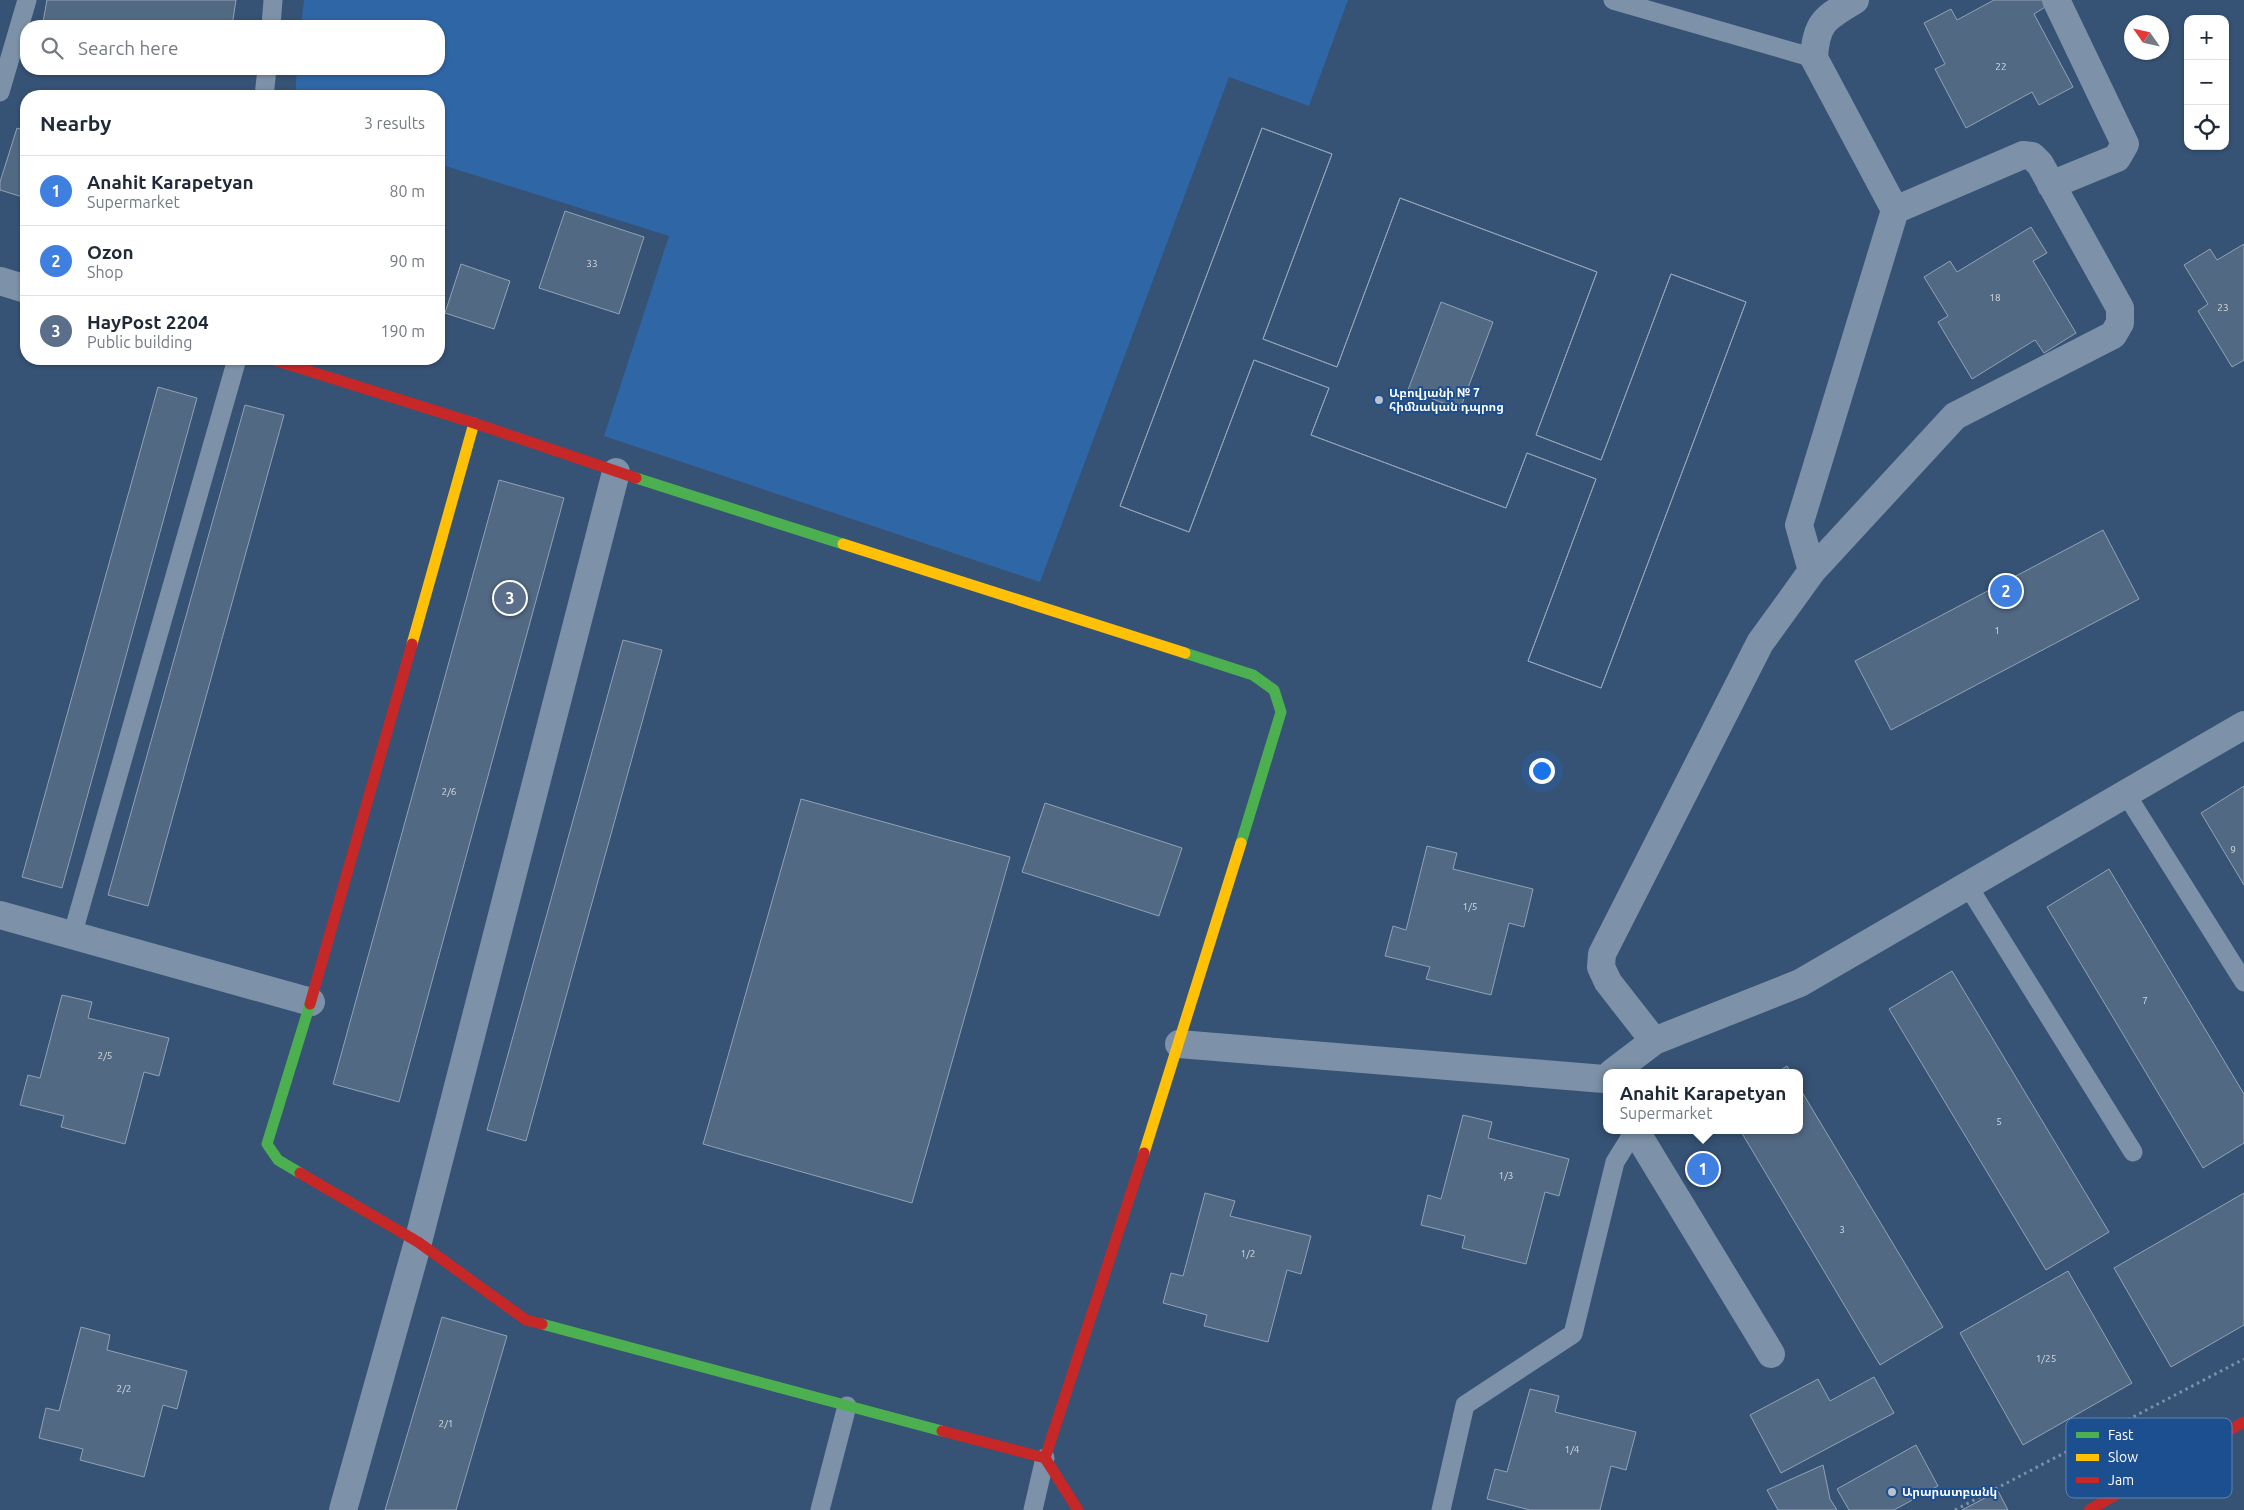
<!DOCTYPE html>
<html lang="en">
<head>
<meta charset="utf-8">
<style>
  :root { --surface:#fff; --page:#f2f2f3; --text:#1f2937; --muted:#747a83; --line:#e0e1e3; --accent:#db2777 }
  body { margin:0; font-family:Ubuntu,"Noto Sans Armenian",sans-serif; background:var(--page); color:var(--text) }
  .controls { position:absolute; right:15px; top:15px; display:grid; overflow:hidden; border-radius:10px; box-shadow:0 1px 4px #0004 }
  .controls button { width:45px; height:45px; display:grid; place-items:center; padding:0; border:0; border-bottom:1px solid var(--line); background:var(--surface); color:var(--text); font:25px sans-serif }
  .compass { position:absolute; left:2124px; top:15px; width:45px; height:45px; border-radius:50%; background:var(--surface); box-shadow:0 1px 4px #0004; rotate:304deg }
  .you { position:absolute; left:1541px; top:770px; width:18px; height:18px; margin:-12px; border:4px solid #fff; border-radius:50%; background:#1a73e8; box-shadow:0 0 0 8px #1a73e833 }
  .badge { display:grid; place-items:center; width:32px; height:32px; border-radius:50%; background:var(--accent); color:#fff; font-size:16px; font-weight:700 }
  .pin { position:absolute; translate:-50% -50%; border:2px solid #fff; box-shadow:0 1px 5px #0006 }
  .popup { position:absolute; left:1603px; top:1069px; width:200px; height:65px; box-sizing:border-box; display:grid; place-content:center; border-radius:10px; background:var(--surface); filter:drop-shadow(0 1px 4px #0005); font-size:16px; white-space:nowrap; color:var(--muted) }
  .popup b { font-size:19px; color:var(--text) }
  .popup::after { content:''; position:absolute; left:50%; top:100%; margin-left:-10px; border:10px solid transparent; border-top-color:var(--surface) }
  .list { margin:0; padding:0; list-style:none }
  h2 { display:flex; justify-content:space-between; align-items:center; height:65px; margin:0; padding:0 20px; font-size:21px }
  h2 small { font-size:16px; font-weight:400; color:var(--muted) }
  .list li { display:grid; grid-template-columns:32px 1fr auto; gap:15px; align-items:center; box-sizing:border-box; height:70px; padding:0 20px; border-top:1px solid var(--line) }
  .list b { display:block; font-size:19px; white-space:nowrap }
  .list p { margin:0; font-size:16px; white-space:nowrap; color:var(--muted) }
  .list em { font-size:16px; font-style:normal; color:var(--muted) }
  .icon { flex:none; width:28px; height:28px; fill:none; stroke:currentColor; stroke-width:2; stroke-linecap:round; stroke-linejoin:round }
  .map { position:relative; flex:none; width:2244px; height:1510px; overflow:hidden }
  .search { position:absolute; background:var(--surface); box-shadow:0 1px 4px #0004; left:20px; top:20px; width:425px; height:55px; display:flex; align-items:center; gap:12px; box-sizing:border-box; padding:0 18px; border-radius:20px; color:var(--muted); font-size:19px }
  .panel { position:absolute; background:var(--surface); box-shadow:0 1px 4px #0004; left:20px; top:90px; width:425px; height:275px; border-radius:20px }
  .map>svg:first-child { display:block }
  .green { fill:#2f66a5 }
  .building { fill:#526984; stroke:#92a2b6; fill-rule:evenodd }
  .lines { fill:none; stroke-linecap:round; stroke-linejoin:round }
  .path { stroke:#7d92a8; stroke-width:3; stroke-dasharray:2.5 4; stroke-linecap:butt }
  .lane { stroke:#7d92a8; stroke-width:19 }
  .street { stroke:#7d92a8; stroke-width:28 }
  .fast { stroke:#4caf50; stroke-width:11 }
  .slow { stroke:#ffc107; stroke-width:11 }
  .jam { stroke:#c62828; stroke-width:11 }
  .poi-dot { fill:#b9c2ce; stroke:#1b4f8f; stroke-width:2 }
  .labels { text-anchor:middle; stroke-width:4; stroke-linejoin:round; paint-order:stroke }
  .number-label { font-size:10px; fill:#d4dae0 }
  .poi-label { font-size:12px; font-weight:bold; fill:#fff; stroke:#1b4f8f; text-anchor:start }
  .key { fill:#1b4f8f; stroke:#5f84b1; stroke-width:1 }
  .key-label { font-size:14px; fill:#fff }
</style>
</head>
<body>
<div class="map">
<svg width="2244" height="1510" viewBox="0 0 2244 1510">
  <rect width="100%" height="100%" fill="#365274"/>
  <path class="green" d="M304 0H1348L1309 106 1229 77 1040 582 604 436 669 236 439 164V96H295L297 69H439V26H301Z"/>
  <path class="building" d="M47 0H236L232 26H68L43 22Z
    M1994 0H2044L2047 6 2034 14 2073 87 2039 105 2032 92 1966 128 1935 69 1945 64 1924 23 1951 9 1957 20Z
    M17 128 26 131V198L0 190V182Z
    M1262 128 1332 154 1263 339 1337 367 1400 198 1597 272 1536 435 1601 460 1671 274 1746 302 1601 688 1528 661 1596 479 1527 453 1506 508 1311 435 1329 388 1254 360 1189 532 1120 506ZM1441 302 1493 322 1460 409 1408 390Z
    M1262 128 1332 154 1263 339 1337 367 1400 198 1597 272 1536 435 1601 460 1671 274 1746 302 1601 688 1528 661 1596 479 1527 453 1506 508 1311 435 1329 388 1254 360 1189 532 1120 506Z
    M565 211 644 237 619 314 539 288Z
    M2031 227 2047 253 2033 261 2076 333 2044 353 2035 340 1972 379 1938 322 1948 316 1924 277 1950 261 1957 272Z
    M2244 244V360L2232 367 2198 311 2208 304 2184 265 2210 249 2217 260Z
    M461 264 510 281 494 329 445 313Z
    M158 387 197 398 62 888 22 877Z
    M245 405 284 415 148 906 108 895Z
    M499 480 564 498 399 1102 333 1084Z
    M2103 530 2139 599 1891 730 1855 661Z
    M623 640 662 650 526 1141 487 1130Z
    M2244 786V885L2201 813Z
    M801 799 1010 857 912 1203 703 1144Z
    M1045 803 1182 848 1159 916 1022 872Z
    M1427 846 1457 853 1453 869 1533 889 1524 927 1509 923 1491 995 1426 979 1430 967 1385 956 1393 926 1406 930Z
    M2109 869 2244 1094V1143L2203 1168 2047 907Z
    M1952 971 2109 1232 2046 1270 1889 1009Z
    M62 995 92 1002 88 1018 169 1038 159 1076 144 1072 125 1144 61 1127 64 1116 20 1105 28 1075 40 1078Z
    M1787 1066 1791 1073H1776Z
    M1799 1087 1943 1327 1880 1365 1740 1130H1799Z
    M1463 1115 1492 1122 1488 1138 1569 1159 1559 1196 1545 1192 1526 1264 1462 1248 1465 1236 1421 1225 1428 1195 1441 1199Z
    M1205 1193 1235 1201 1230 1216 1311 1236 1301 1274 1287 1270 1268 1342 1204 1326 1207 1315 1163 1303 1171 1273 1183 1276Z
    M2244 1193V1325L2171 1367 2114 1268Z
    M2068 1271 2132 1383 2023 1445 1960 1333Z
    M442 1317 507 1336 456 1510H385Z
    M81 1327 110 1335 107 1350 187 1371 177 1409 163 1405 144 1477 80 1460 83 1449 39 1438 46 1408 59 1411Z
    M1874 1377 1894 1413 1781 1473 1750 1415 1818 1379 1830 1401Z
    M1530 1389 1559 1396 1555 1412 1636 1432 1626 1470 1611 1466 1600 1510H1530L1487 1499 1495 1469 1507 1472Z
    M1916 1445 1938 1486 1894 1510H1849L1837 1489Z
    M1823 1465 1830 1499 1837 1510H1778L1767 1490Z
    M1998 1491 2008 1510H1962Z"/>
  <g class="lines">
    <path class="path" d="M1955 1510 2244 1359"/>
    <path class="lane" d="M1613 0 1814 58
      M271 26 273 0
      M0 92 27 0
      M264 96 267 69
      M2126 794 2244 982
      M1968 886 2133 1152
      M72 936 237 359
      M820 1510 847 1406
      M1033 1510 1045 1458
      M1441 1510 1465 1405 1573 1334 1615 1162 1635 1130"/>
    <path class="street" d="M2051 185 2117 158 2125 144 2056 0
      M0 281 26 289
      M1812 571 1799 525 1895 210
      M0 915 311 1002
      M1654 1041 1800 983 2244 725
      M1179 1044 1604 1079
      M1612 1073 1654 1041 1608 982 1601 967 1602 954 1760 643 1812 571 1955 416 2113 335 2120 323V308L2040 164 2032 156 2023 155 1895 210 1814 58C1816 21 1826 18 1855 0
      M1635 1130 1771 1354
      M343 1510 418 1242 616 472"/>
    <path class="fast" d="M636 478 843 544
      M1185 653 1253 675 1274 690 1281 712 1241 843
      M300 1173 278 1160 267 1144 310 1004
      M542 1324 942 1431"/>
    <path class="slow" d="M843 544 1185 653
      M412 644 474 423
      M1144 1153 1241 843"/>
    <path class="jam" d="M271 359 474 423 636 478
      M310 1004 412 644
      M300 1173 418 1242 526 1320 542 1324
      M942 1431 1045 1458
      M1078 1510 1045 1458 1144 1153
      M2089 1510 2244 1422"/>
  </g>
  <g class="poi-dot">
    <circle cx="1379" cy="400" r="5"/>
    <circle cx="1892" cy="1492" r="5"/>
  </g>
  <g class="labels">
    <g class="number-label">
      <text x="2001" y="70">22</text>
      <text x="592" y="267">33</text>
      <text x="1995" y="301">18</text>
      <text x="2223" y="311">23</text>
      <text x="1997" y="634">1</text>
      <text x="449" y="795">2/6</text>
      <text x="2233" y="853">9</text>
      <text x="1470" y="910">1/5</text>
      <text x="2145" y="1004">7</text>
      <text x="105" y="1059">2/5</text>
      <text x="1999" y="1125">5</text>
      <text x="1506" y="1179">1/3</text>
      <text x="1842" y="1233">3</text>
      <text x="1248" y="1257">1/2</text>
      <text x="2046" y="1362">1/25</text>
      <text x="124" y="1392">2/2</text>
      <text x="446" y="1427">2/1</text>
      <text x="1572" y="1453">1/4</text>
    </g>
    <g class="poi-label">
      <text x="1389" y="397">Աբովյանի № 7<tspan x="1389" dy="14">հիմնական դպրոց</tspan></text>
      <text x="1902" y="1496">Արարատբանկ</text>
    </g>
  </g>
  <rect x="2066" y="1418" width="166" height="80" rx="8" class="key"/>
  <rect x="2076" y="1432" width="23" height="6" fill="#4caf50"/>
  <rect x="2076" y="1454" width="23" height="7" fill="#ffc107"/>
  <rect x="2076" y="1477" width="23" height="6" fill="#c62828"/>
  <g class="key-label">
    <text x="2108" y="1440">Fast</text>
    <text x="2108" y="1462">Slow</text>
    <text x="2108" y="1485">Jam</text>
  </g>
</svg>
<div class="controls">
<button>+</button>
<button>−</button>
<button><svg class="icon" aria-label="locate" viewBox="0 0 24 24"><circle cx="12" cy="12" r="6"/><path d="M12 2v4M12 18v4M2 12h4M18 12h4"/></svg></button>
</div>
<svg class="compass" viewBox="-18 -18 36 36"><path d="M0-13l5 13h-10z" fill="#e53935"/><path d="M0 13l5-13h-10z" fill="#747a83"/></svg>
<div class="you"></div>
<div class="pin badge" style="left:1703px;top:1169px;background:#3f7fe0">1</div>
<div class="popup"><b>Anahit Karapetyan</b>Supermarket</div>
<div class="pin badge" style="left:2006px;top:591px;background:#3f7fe0">2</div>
<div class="pin badge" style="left:510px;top:598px;background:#5c6f8a">3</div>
<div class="search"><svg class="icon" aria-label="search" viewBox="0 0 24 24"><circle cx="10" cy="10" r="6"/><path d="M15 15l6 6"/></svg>Search here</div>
<section class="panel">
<h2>Nearby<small>3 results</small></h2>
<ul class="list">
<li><span class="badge" style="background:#3f7fe0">1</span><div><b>Anahit Karapetyan</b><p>Supermarket</p></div><em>80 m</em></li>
<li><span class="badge" style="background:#3f7fe0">2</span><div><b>Ozon</b><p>Shop</p></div><em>90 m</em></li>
<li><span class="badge" style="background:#5c6f8a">3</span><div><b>HayPost 2204</b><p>Public building</p></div><em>190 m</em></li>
</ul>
</section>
</div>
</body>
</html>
